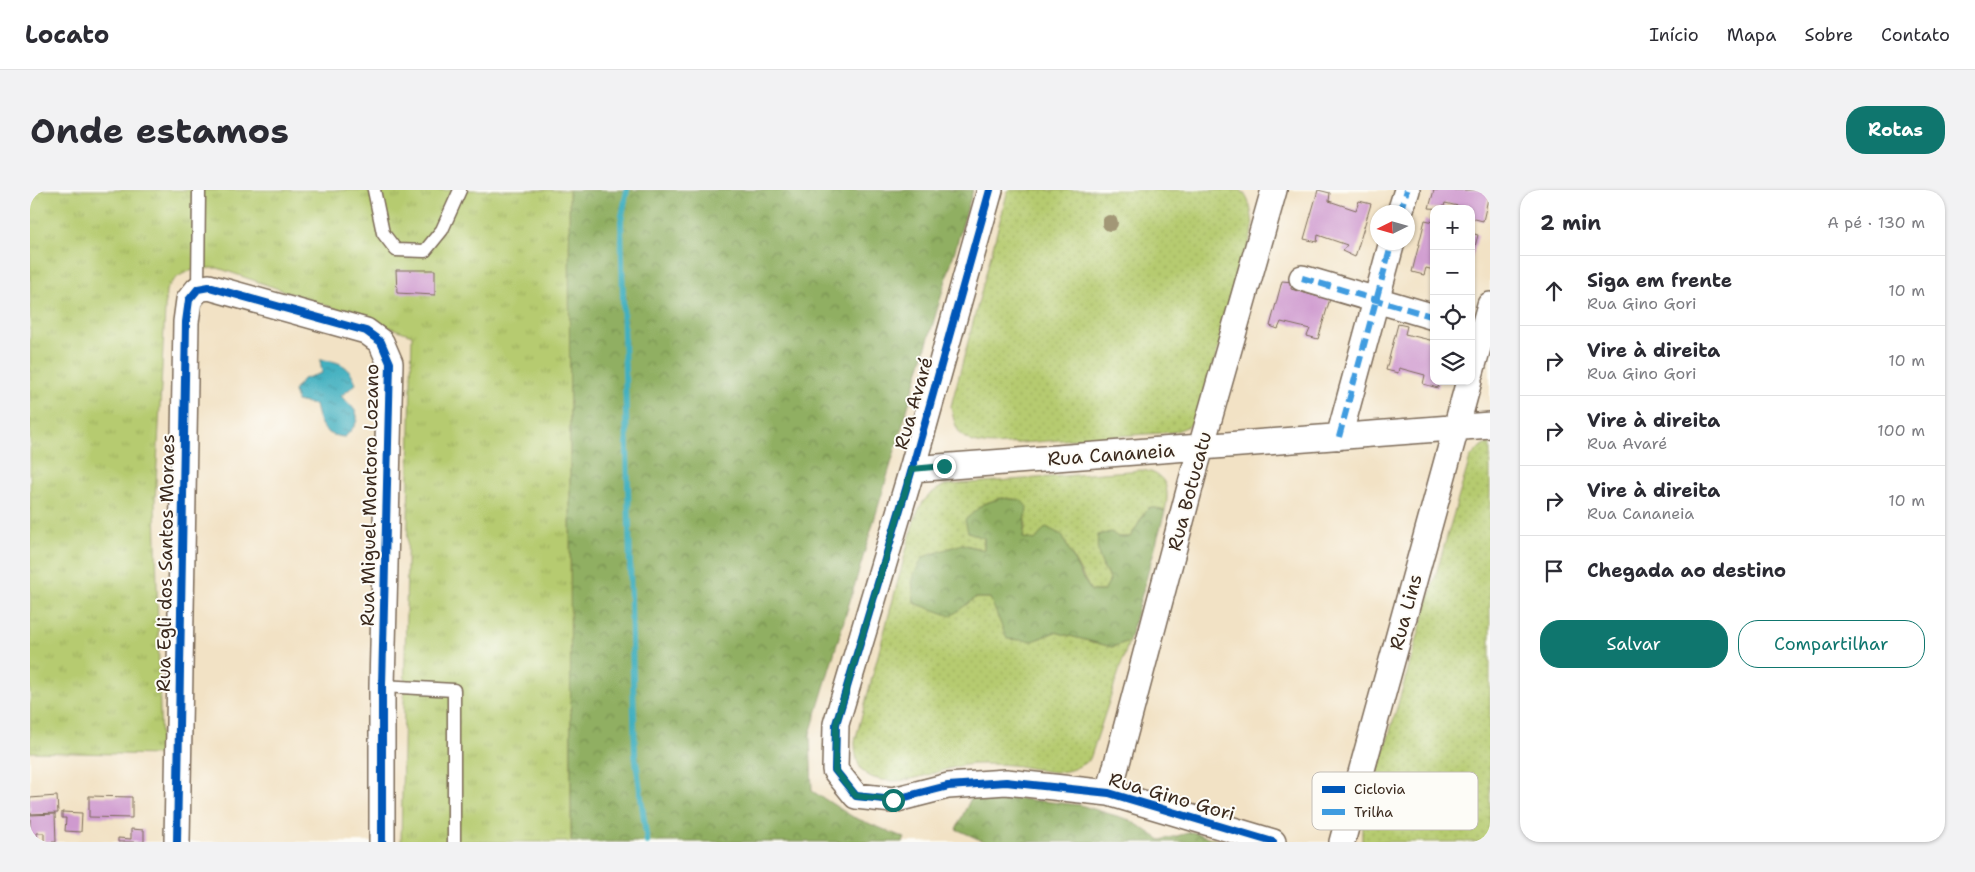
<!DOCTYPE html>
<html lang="pt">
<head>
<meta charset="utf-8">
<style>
  :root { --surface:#fff; --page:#f2f2f3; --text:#2b2b33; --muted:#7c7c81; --line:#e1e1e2; --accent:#0f766e }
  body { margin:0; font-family:"Shantell Sans",sans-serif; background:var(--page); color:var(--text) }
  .controls { position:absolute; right:15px; top:15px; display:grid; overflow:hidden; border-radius:10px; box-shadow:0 1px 4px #0004 }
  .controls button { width:45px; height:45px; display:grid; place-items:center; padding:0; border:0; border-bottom:1px solid var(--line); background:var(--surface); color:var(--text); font:25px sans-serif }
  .compass { position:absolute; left:1340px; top:15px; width:45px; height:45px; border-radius:50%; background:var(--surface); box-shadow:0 1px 4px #0004; rotate:265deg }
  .stop { position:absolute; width:15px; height:15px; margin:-11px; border:4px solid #0f766e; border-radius:50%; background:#fff }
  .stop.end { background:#0f766e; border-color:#fff; box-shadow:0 1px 5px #0008 }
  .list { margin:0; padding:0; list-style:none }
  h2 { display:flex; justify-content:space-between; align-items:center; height:65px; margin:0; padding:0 20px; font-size:21px }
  h2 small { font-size:16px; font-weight:400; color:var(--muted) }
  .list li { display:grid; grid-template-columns:32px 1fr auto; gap:15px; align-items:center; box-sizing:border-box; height:70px; padding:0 20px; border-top:1px solid var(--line) }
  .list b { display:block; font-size:19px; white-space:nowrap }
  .list p { margin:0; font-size:16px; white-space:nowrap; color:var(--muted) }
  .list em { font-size:16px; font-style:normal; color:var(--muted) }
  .actions { display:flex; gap:10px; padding:15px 20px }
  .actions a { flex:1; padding:11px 0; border:1px solid var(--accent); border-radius:20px; text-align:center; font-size:18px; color:var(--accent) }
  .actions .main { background:var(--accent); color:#fff }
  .icon { flex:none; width:28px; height:28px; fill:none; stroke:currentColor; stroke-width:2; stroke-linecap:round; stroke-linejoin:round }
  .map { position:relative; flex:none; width:1460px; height:652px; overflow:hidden; border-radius:20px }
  header { display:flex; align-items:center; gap:30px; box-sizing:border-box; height:70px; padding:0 25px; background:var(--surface); border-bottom:1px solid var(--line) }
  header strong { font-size:24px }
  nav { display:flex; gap:28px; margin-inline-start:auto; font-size:18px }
  .intro { display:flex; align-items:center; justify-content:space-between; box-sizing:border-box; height:120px; padding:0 30px }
  h1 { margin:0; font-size:35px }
  .button { padding:12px 22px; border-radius:20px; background:var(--accent); color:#fff; font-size:18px; font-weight:700 }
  main { display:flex; gap:30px; padding:0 30px }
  aside { flex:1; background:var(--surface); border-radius:20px; box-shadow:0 1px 4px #0004 }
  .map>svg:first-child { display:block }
  .grass { fill:url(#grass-dots); stroke:#787a46 }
  .forest { fill:url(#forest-crowns); stroke:#666c40 }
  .park { fill:url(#park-tufts); stroke:#787a46 }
  .water { fill:url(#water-ripples); stroke:#3f6d6f }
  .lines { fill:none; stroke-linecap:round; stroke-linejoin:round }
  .stream { stroke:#43b0c0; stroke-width:6 }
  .building { fill:#cf9acf }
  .service-casing { stroke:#7b6a58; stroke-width:15 }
  .minor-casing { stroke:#7b6a58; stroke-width:28 }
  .service { stroke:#fff; stroke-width:12 }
  .minor { stroke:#fff; stroke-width:25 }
  .quiet { stroke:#3f9ce0; stroke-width:6; stroke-dasharray:12 6; stroke-linecap:butt }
  .cycleway-casing { stroke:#fdfcf7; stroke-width:11 }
  .cycleway { stroke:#0057b8; stroke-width:8 }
  .tree { fill:#a29776 }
  .route { stroke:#0f766e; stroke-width:6 }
  .labels { text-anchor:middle; stroke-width:4; stroke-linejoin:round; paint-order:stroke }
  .street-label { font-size:19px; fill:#3b2a1e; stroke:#fdfcf7 }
  .key { fill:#fdfcf7; stroke:#c3bdb6; stroke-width:1 }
  .key-label { font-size:14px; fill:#3b2a1e }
</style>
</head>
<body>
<header>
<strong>Locato</strong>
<nav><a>Início</a><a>Mapa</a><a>Sobre</a><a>Contato</a></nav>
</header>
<div class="intro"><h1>Onde estamos</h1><a class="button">Rotas</a></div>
<main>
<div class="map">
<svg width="1460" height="652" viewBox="0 0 1460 652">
  <defs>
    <pattern id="grass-dots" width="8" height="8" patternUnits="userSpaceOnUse" patternTransform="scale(1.25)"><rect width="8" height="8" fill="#b6cb6f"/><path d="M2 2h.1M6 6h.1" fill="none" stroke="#9dae60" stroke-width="1.8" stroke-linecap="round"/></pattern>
    <pattern id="forest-crowns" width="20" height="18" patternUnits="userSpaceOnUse" patternTransform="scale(1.25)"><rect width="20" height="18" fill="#90af62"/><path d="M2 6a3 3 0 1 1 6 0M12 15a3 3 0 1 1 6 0" fill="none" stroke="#778f50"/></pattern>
    <pattern id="park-tufts" width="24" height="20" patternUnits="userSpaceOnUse" patternTransform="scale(1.25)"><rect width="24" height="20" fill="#b6cb6f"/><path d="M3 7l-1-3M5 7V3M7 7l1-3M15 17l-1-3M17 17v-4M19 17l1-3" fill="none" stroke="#9dae60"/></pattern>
    <pattern id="water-ripples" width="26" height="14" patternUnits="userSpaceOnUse" patternTransform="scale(1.25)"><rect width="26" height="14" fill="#43b0c0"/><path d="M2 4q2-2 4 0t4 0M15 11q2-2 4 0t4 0" fill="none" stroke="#398f9b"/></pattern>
  </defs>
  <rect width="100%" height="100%" fill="#fdfcf7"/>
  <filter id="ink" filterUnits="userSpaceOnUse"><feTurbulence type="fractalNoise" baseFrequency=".02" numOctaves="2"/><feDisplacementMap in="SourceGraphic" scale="10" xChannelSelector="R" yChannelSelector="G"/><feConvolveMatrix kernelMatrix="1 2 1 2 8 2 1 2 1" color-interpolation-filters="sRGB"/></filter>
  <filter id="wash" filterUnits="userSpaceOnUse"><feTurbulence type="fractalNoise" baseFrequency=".0096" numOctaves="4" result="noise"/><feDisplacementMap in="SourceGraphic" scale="20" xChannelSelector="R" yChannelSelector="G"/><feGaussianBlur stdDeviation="1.12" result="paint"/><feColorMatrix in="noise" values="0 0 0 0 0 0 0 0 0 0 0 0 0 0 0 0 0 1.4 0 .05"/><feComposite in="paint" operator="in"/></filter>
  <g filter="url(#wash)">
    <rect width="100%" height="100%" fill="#f2e2c5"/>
    <path class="grass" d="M978 0H1211C1221 10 1222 25 1223 39L1168 227 1159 236 1144 242 963 255C932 253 926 245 921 216Z
      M1460 253V652H1332V637L1440 268 1450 257Z
      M1112 280C1137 284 1140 298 1135 321L1120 317C1111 326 1108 337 1100 347H1088L1072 376 1080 390 1074 401H1061L1041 364 1005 350 993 348 996 334 991 310 971 308 953 314 954 360 932 354 945 408H960L1003 451 1025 442 1082 457 1099 451 1060 569C1031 592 1013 578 981 575 969 574 957 574 946 574 913 575 878 599 844 588 827 582 825 567 825 551L884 331C890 313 897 304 915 295Z"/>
    <path class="forest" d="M539 0H943L780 544 782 601 823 627 875 648 873 652H541Z
      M971 308 991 310 997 317 993 348 1005 350 1016 337 1032 345 1051 385 1061 401H1074L1080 390C1072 375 1065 362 1068 345L1081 342 1088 347H1100C1108 337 1111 326 1120 317L1135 321 1099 451 1082 457 1025 442 1003 451 977 449 960 408H945L921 426 884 413 882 388 893 367 932 354 954 360V348L938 342 935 330 953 314Z
      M943 604 1050 615 1100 630 1131 650 1162 642 1193 652H955L926 639Z"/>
    <path class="park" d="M0 0H539L541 652H371L382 145 188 78C167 78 148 80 136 100L125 313 131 565 0 562Z"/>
    <path class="water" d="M290 170C308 170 321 176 326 194L311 206C328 222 335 227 315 247 293 246 289 234 285 215L267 211 264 201 273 189 292 183Z"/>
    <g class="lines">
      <path class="stream" d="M597 0 591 31 605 563 617 652"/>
    </g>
    <g id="blocks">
      <path class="building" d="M1288 0 1300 3 1299 11 1326 20 1329 11 1341 14 1325 67 1312 61 1317 55 1288 45 1287 52 1274 49Z
        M1404 0H1460L1453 31 1441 28V19L1415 13 1413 19 1399 18Z
        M1395 30 1404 32V80L1396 78 1394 85 1382 82Z
        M1441 43 1448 45 1442 68H1441Z
        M366 80H405V105L367 103Z
        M1252 91 1262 92 1261 99 1289 107 1292 101 1302 102 1288 149 1277 146 1280 139 1251 132 1248 139 1240 136Z
        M1368 134 1377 136 1375 144 1404 151V191H1409L1408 198 1393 194 1395 185 1369 178 1368 183 1356 180Z
        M27 606 28 623 0 624V608Z
        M59 606 102 607V628L59 627Z
        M32 622 52 623 51 642 35 641 36 628H32Z
        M25 624 26 652H14V643H7V652H0V625Z
        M101 639 114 640V652H88V648L101 649Z"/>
    </g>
  </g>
  <g filter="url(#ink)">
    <use href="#blocks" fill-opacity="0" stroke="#7b6a58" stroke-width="1"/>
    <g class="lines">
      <g class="service-casing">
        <path id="service" d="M344 0 353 43 366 60 395 61 412 40 430 0
          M168 99 169 0
          M352 496 424 500V652"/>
      </g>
      <g class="minor-casing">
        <path id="minor" d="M960 0 882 279 806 534 805 580 826 606 863 610 918 596 976 592 1079 603 1243 652
          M1370 22 1377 0
          M1272 88 1404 127
          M1441 182 1460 115
          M1309 247 1362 52
          M882 279 1460 235
          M1079 603 1164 282 1244 0
          M147 652 156 132 159 110 168 99 179 97 336 141 351 152 360 173 352 496V652
          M1312 652 1439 191"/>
      </g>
      <use href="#service" class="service"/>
      <use href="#minor" class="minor"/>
      <path class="quiet" d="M1370 22 1377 0
        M1272 88 1404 127
        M1309 247 1362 52"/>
      <g class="cycleway-casing">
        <path id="cycleway" d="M960 0 882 279 806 534 805 580 826 606 863 610 918 596 976 592 1079 603 1243 652
          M147 652 156 132 159 110 168 99 179 97 336 141 351 152 360 173 352 496V652"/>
      </g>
      <use href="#cycleway" class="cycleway"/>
    </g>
    <circle class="tree" cx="1080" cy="33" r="8"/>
  </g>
  <g class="lines" filter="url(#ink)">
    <path class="route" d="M863 610 826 606 805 580 806 534 882 279 914 276"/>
  </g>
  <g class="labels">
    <g class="street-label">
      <text transform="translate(883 213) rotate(-74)" y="7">Rua Avaré</text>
      <text transform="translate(1081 264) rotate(-4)" y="7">Rua Cananeia</text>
      <text transform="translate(1159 301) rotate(-75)" y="7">Rua Botucatu</text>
      <text transform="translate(339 305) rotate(-89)" y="7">Rua Miguel Montoro Lozano</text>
      <text transform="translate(135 373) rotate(-89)" y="7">Rua Egli dos Santos Moraes</text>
      <text transform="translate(1375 422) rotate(-75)" y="7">Rua Lins</text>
      <text transform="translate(1142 606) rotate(16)" y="7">Rua Gino Gori</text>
    </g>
  </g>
  <rect x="1282" y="582" width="166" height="58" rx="8" class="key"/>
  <rect x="1292" y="596" width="23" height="7" fill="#0057b8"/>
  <rect x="1292" y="619" width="23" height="6" fill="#3f9ce0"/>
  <g class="key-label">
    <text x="1324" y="604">Ciclovia</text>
    <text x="1324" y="627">Trilha</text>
  </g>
</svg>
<div class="controls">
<button>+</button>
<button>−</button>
<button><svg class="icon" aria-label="locate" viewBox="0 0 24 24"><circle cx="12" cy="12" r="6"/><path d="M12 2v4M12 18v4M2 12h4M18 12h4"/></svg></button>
<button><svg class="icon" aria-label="layers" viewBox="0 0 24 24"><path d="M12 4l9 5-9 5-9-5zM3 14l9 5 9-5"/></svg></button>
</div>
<svg class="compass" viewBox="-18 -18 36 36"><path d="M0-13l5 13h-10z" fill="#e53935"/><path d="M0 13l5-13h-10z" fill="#7c7c81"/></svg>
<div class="stop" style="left:863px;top:610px"></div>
<div class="stop end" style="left:914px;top:276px"></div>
</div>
<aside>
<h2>2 min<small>A pé · 130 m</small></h2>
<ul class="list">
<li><svg class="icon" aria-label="ahead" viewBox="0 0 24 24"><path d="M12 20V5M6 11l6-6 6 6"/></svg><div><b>Siga em frente</b><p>Rua Gino Gori</p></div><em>10 m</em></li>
<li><svg class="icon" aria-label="right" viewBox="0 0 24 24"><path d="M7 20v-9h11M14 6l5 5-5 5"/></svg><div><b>Vire à direita</b><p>Rua Gino Gori</p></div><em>10 m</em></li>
<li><svg class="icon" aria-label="right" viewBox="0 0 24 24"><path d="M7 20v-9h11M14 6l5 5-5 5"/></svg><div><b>Vire à direita</b><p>Rua Avaré</p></div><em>100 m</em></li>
<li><svg class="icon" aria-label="right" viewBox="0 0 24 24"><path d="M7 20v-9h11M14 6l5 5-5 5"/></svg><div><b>Vire à direita</b><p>Rua Cananeia</p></div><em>10 m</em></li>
<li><svg class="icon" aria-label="arrive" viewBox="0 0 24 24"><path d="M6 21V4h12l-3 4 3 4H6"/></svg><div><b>Chegada ao destino</b></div></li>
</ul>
<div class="actions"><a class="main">Salvar</a><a>Compartilhar</a></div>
</aside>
</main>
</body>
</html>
